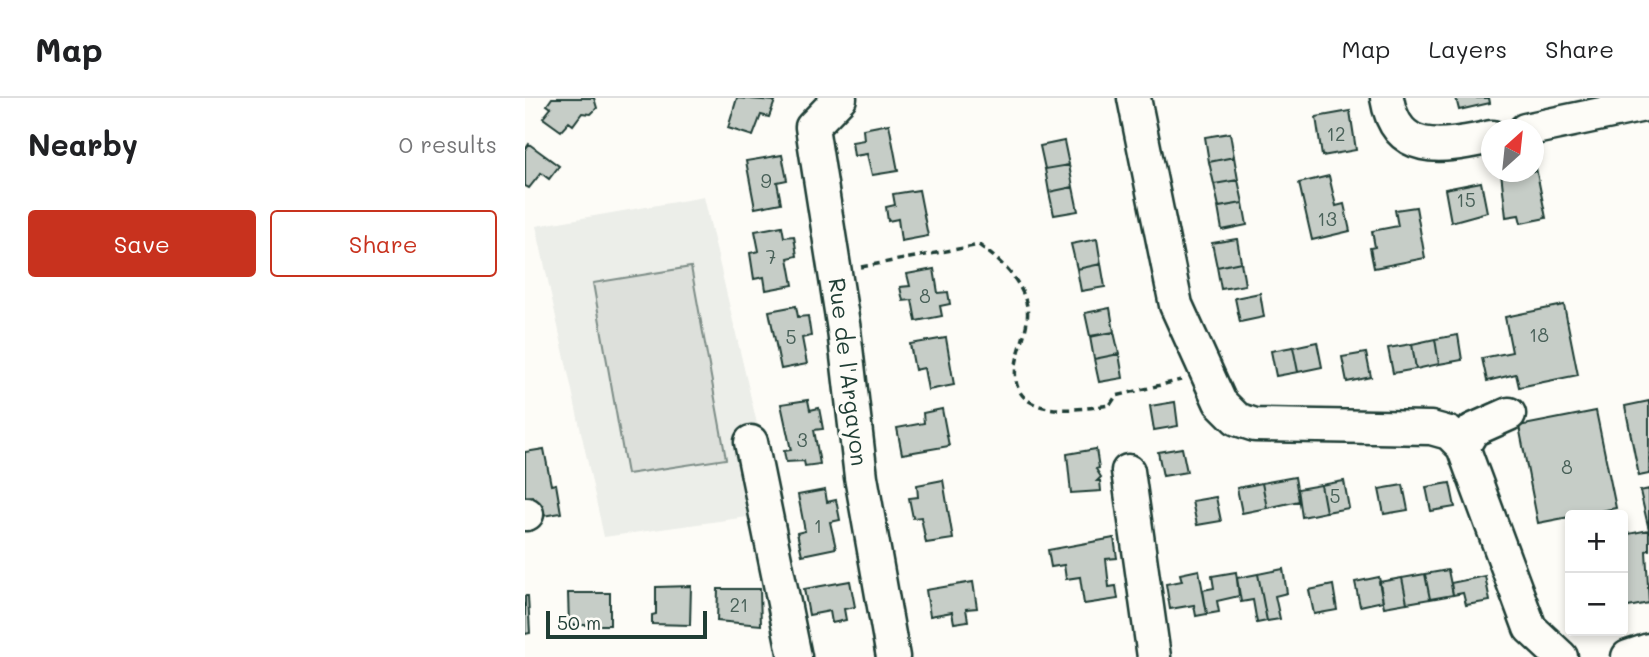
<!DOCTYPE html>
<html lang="en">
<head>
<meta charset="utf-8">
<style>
  :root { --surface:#fff; --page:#f6f6f6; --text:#202124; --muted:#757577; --line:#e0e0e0; --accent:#c8321e }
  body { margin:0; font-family:Mali,sans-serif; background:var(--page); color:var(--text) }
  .controls { position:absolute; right:21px; bottom:21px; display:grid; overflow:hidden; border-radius:7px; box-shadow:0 4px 10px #0003 }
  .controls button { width:63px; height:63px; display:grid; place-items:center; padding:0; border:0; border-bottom:2px solid var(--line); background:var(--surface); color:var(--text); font:35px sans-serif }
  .compass { position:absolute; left:956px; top:21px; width:63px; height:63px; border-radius:50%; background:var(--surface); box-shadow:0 4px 10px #0003; rotate:27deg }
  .scale { position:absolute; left:21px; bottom:18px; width:161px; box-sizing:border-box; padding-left:7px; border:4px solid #1f3d34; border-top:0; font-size:19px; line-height:24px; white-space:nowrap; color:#1f3d34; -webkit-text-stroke:5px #fdfcf7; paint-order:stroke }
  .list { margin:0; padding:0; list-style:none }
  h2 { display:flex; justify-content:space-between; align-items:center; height:91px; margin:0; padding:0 28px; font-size:30px }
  h2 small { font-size:23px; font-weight:400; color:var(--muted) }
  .actions { display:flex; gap:14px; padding:21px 28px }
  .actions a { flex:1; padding:16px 0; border:2px solid var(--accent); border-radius:7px; text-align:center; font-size:24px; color:var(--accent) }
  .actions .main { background:var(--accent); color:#fff }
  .map { position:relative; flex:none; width:1124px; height:559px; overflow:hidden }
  header { display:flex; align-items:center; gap:42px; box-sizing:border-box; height:98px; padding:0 35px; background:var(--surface); border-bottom:2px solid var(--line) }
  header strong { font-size:33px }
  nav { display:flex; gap:38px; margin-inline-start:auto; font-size:24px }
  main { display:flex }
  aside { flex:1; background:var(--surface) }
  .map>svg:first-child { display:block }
  .built { fill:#eceee9 }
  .green { fill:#dde0db; stroke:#7e8e88; stroke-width:2 }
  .building { fill:#c6cdc7; stroke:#1f3d34; stroke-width:2 }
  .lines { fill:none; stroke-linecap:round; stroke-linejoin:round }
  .minor-casing { stroke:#1f3d34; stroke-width:37 }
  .path { stroke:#1f3d34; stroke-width:3.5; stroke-dasharray:7 5; stroke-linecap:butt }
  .minor { stroke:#fdfcf7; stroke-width:32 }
  .labels { text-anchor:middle; stroke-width:7; stroke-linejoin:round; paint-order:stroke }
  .number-label { font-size:19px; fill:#496159 }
  .street-label { font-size:23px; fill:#1f3d34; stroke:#fdfcf7 }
</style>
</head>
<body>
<header>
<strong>Map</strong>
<nav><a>Map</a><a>Layers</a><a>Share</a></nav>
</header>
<main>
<aside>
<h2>Nearby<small>0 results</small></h2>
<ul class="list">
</ul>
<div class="actions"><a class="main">Save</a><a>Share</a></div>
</aside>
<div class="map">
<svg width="1124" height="559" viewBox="0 0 1124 559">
  <rect width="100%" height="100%" fill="#fdfcf7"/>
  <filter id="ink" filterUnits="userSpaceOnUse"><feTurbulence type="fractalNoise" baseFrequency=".0143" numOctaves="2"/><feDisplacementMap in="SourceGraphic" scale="14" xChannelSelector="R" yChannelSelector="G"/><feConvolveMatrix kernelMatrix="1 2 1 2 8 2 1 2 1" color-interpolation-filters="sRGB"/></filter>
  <g filter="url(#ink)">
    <path class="built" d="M179 99 247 390 237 417 79 439 11 128Z"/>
    <path class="green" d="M166 169 201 361 102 376 68 185Z"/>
    <path class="building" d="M27 0H69L72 10 66 16 57 15 48 27 44 24 36 33 18 20 26 10 22 7Z
      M212 0 250 3 244 19 236 17 228 38 203 30Z
      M931 0H964L965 5 934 12Z
      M825 13 831 52 797 58 791 19Z
      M364 26 373 73 347 77 342 56 329 58 327 44 339 42 338 31Z
      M705 35 709 59 684 64 680 39Z
      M539 43 544 67 520 71 515 48Z
      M4 46 34 68 24 81 16 75 4 90 0 88V52Z
      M257 57 262 82 252 84 256 105 230 110 221 63Z
      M709 59 713 82 689 86 684 64Z
      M1010 65 1021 120 996 125 994 117 981 119 976 74H1009Z
      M544 67 548 89 524 94 520 71Z
      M804 78 811 108 819 106 825 133 787 142 774 85Z
      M713 82 718 105 694 109 689 86Z
      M956 84 962 114 926 124 920 91Z
      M548 89 553 113 529 117 524 94Z
      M394 92 403 138 376 143 373 121 363 123 361 109 370 107 368 96Z
      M718 105 722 127 697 132 693 109Z
      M891 109 900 160 849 170 845 150 850 149 847 133 873 128 870 112Z
      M257 128 259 139 269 138 272 158 263 160 268 187 241 192 239 179 229 181 225 155 234 153 230 133Z
      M572 141 576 166 552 171 546 146Z
      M712 141 716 164 692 169 687 145Z
      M716 164 720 187 696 191 692 169Z
      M576 166 580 189 556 193 552 171Z
      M409 171 413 195 423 194 425 206 415 208 417 218 391 223 387 202 378 203 375 189 385 188 382 176Z
      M735 195 739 219 715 224 710 200Z
      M1039 207 1053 277 994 289 991 276 962 283 957 260 987 254 980 219Z
      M271 208 273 219 283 218 286 238 277 240 282 266 256 271 244 213Z
      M585 210 589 234 565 238 560 215Z
      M589 234 594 256 569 261 565 239Z
      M933 237 937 262 914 266 910 241Z
      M421 240 429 287 403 292 399 270 390 272 385 246Z
      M910 241 914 266 891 271 887 246Z
      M792 244 797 269 773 274 768 249Z
      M887 246 891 271 868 275 863 250Z
      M768 249 773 274 751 278 746 253Z
      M841 255 846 279 822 284 817 259Z
      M594 256 598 280 574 284 569 261Z
      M283 302 285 312 294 310 298 331 289 332 295 366 280 368 279 363 261 364 259 353 266 352 256 306Z
      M1124 303V376L1114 378 1100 308Z
      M650 304 653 328 629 332 625 308Z
      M417 311 424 348 377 356 372 330 399 325 398 315Z
      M1071 313 1091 410 1013 425 994 328Z
      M657 350 662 374 638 378 633 354Z
      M19 351 26 387 31 386 36 415 11 419 7 398 0 399V354Z
      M571 351 574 370 571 371 576 379 572 383H575L576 393 546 395 542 356Z
      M770 379 774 403 742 410 737 385Z
      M418 382 428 441 401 445 396 419 388 420 384 400 393 399 392 387Z
      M819 383 824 410 801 414 796 387Z
      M737 385 742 410 717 415 712 390Z
      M925 385 930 409 906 413 901 389Z
      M796 387 801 414 777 419 773 391Z
      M878 387 883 412 859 416 854 391Z
      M1124 391V452L1121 453 1124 505 1098 510V437L1124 432 1115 393Z
      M300 392 302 404 311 402 315 422 305 424 311 450 277 457 272 435 280 433 273 397Z
      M691 399 696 423 672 427 667 403Z
      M589 440 592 460 581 461 584 489 591 488 593 501 559 506 555 479 541 481 539 467 526 469 523 452Z
      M758 471 762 495 750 498 755 521 742 523 733 476Z
      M674 472 682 516 671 518 669 507 645 511 641 486 657 483 655 476Z
      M923 472 928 497 905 501 900 476Z
      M711 474 714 498 692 503 694 514 682 516 678 492 689 490 687 478Z
      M733 476 742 523 732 525 728 502 716 504 712 480Z
      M900 476 905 501 882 505 877 480Z
      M960 478 965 503 941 507 938 495 928 497 926 485Z
      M854 479 858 503 835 508 830 484Z
      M877 480 882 505 859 509 854 484Z
      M325 483 330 509 319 511 321 522 307 525 305 513 284 517 279 491Z
      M448 484 452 510 441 511 443 523 429 525 427 514 405 518 401 492Z
      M808 487 812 512 789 516 784 492Z
      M166 488 165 527 127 526V517L131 516V489Z
      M193 491H235L236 527 192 523Z
      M43 495H85V527H44Z
      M0 498H3L5 535 0 536Z"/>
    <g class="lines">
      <g class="minor-casing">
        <path id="minor" d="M315 0 287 29 319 232 336 379 368 559
          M609 0 651 207 695 304 712 321 730 327 906 330 924 335 938 349 1005 530 1036 559
          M862 0C872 61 921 48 967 39
          M1000 32 1124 6
          M226 344 270 559
          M938 349 948 332 984 316
          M603 373 629 559
          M0 416H2
          M1103 559 1124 552"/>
      </g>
      <path class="path" d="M336 169 454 147C474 162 494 179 501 204 507 224 494 247 491 267 483 323 552 312 585 307L591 298 656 282"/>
      <use href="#minor" class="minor"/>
    </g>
  </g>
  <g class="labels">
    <g class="number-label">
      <text x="811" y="43">12</text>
      <text x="241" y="90">9</text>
      <text x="941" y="109">15</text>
      <text x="802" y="128">13</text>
      <text x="246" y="166">7</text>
      <text x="400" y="205">8</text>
      <text x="1014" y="244">18</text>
      <text x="266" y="246">5</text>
      <text x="277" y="349">3</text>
      <text x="1042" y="376">8</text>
      <text x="810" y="405">5</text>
      <text x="293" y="435">1</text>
      <text x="214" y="514">21</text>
    </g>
    <g class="street-label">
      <text transform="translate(323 274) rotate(83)" y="8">Rue de l'Argayon</text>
    </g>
  </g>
</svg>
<div class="controls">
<button>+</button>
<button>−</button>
</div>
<svg class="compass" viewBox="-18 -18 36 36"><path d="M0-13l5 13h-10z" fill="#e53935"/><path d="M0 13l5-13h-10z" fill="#757577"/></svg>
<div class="scale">50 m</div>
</div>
</main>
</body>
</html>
